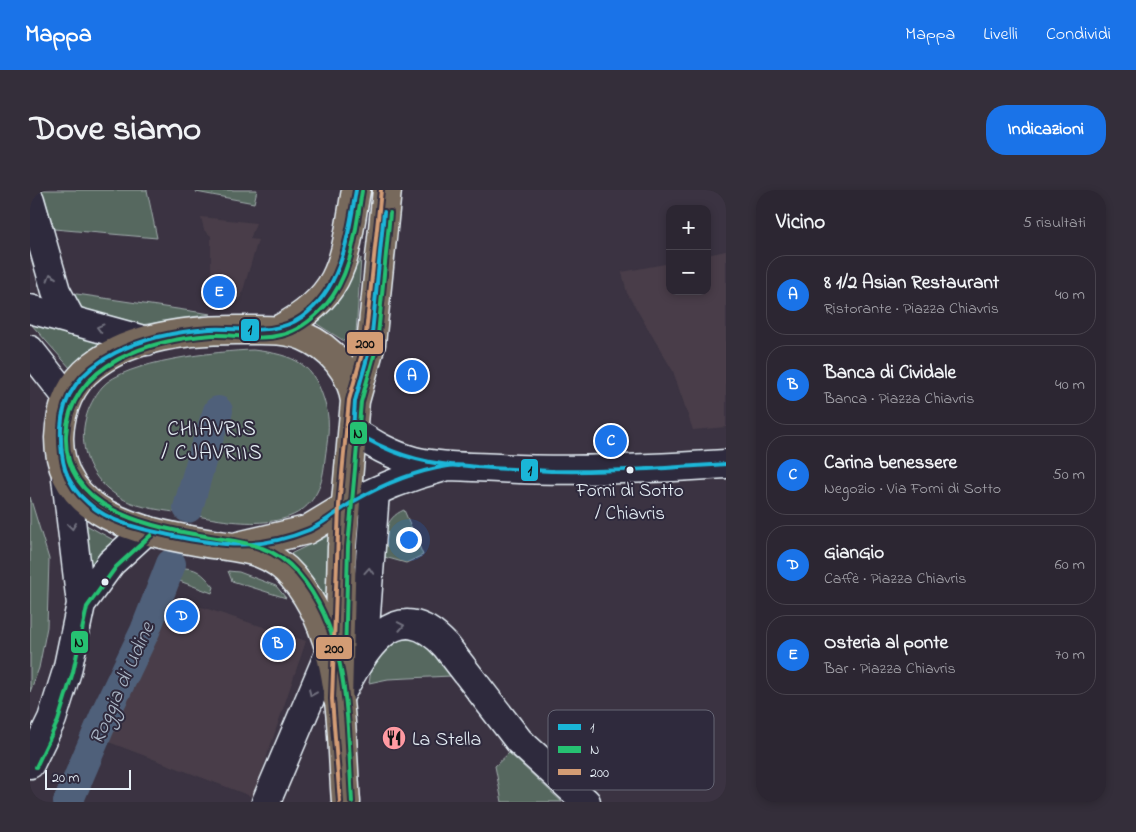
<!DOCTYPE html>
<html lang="it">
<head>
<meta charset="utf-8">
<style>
  :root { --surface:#2c2632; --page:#342e3a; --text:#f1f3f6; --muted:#a6a5ac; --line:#48434d; --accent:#1a73e8 }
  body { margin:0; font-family:"Indie Flower",sans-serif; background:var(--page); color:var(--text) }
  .controls { position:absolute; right:15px; top:15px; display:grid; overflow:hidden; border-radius:10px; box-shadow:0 2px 8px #0003 }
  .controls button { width:45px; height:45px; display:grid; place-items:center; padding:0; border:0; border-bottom:1px solid var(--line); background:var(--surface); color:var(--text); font:25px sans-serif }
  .scale { position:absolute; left:15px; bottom:12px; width:86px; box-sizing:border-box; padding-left:5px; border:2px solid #e8f1f8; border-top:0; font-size:14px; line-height:18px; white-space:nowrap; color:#e8f1f8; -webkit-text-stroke:4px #2f2a3d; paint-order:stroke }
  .you { position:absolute; left:378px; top:349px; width:18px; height:18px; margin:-12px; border:4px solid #fff; border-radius:50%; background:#1a73e8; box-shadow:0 0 0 8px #1a73e833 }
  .badge { display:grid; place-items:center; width:32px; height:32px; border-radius:50%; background:var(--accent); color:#fff; font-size:16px; font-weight:700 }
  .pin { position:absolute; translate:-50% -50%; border:2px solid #fff; box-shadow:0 1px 5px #0006 }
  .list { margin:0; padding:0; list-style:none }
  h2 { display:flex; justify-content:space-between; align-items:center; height:65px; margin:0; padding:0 20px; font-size:21px }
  h2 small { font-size:16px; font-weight:400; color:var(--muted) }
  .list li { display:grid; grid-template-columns:32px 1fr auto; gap:15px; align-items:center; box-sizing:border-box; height:80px; margin:0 10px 10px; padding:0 10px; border:1px solid var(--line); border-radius:20px }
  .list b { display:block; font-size:19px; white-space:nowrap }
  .list p { margin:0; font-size:16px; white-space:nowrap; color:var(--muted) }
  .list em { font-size:16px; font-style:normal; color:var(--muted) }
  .map { position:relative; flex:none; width:696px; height:612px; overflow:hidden; border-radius:20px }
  header { display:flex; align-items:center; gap:30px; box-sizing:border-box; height:70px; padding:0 25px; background:var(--accent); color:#fff }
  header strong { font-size:24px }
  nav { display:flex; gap:28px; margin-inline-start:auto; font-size:18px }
  .intro { display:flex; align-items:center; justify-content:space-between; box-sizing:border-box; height:120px; padding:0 30px }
  h1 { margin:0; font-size:35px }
  .button { padding:12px 22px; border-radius:20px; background:var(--accent); color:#fff; font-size:18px; font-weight:700 }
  main { display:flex; gap:30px; padding:0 30px }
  aside { flex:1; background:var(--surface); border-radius:20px; box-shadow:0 2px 8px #0003 }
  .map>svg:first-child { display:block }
  .built { fill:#493e49 }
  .green { fill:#57685f; stroke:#a0acac }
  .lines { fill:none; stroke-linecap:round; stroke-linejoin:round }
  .canal { stroke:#50617a; stroke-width:30 }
  .minor-casing { stroke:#e8f1f8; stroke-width:31 }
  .tertiary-casing { stroke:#e8f1f8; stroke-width:31 }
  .secondary-casing { stroke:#e8f1f8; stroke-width:31 }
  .primary-casing { stroke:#e8f1f8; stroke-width:31 }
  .minor { stroke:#2f2a3d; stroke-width:28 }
  .tertiary { stroke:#2f2a3d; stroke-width:28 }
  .secondary { stroke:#2f2a3d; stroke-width:28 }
  .primary { stroke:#77695c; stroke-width:28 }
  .bus-1-casing { stroke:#2f2a3d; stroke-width:8 }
  .bus-2-casing { stroke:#2f2a3d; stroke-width:8 }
  .bus-3-casing { stroke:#2f2a3d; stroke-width:8 }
  .bus-1 { stroke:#1ab6d8; stroke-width:4 }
  .bus-2 { stroke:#26c172; stroke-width:4 }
  .bus-3 { stroke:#d39c74; stroke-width:4 }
  .oneway { stroke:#70707e }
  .bus-dot { fill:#e8f1f8; stroke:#2f2a3d; stroke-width:2 }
  .labels { text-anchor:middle; stroke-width:4; stroke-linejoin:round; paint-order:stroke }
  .bus-label { font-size:19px; fill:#e8f1f8; stroke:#2f2a3d }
  .poi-label { font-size:20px; fill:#e8f1f8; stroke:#2f2a3d; text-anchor:start }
  .neighbourhood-label { font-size:21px; letter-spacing:1px; fill:#e8f1f8; stroke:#2f2a3d }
  .water-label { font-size:21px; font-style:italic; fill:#abb7c6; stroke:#2f2a3d }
  .key { fill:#2f2a3d; stroke:#666675; stroke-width:1 }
  .key-label { font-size:14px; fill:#e8f1f8 }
  .line-badge { stroke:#2f2a3d; stroke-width:2 }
  .pale-badge-label { font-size:14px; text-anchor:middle; font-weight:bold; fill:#111 }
</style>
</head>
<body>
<header>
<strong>Mappa</strong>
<nav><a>Mappa</a><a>Livelli</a><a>Condividi</a></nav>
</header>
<div class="intro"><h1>Dove siamo</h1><a class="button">Indicazioni</a></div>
<main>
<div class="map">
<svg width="696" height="612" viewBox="0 0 696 612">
  <rect width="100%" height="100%" fill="#3b3342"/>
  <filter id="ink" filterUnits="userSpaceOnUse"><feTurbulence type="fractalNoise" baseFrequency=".02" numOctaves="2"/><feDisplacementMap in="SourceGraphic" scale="10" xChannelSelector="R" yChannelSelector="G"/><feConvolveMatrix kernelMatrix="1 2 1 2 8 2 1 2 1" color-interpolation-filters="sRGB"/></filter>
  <g filter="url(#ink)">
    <path class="built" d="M171 27 226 33 220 49 228 50 210 110 181 108V46L174 40Z
      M696 61V237L663 240 643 181 597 103 592 82 640 73V101H677V65Z
      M147 409 276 451 223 607 76 551 94 505Z"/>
    <path class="green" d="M12 0H117L127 48 24 39Z
      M167 0H227L224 13 166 2Z
      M331 68 325 158 284 132 310 109Z
      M40 103 181 124 111 135 49 118Z
      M0 126 76 149 41 179 0 133Z
      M223 160C265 165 285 173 296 217 301 233 297 253 295 269 294 280 292 293 287 302 266 345 199 332 162 325 143 321 118 320 99 312 51 291 39 237 72 197 94 171 189 161 223 160Z
      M0 307 19 369 17 437 9 478 0 502Z
      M374 320 393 365 376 373 351 366C354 347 354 328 374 320Z
      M49 331 87 352 57 387Z
      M298 346 296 412 256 366Z
      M148 378C167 377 172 383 184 397L182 403 144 389Z
      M198 381 209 382 246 396 256 408 202 391Z
      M383 449C405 453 413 467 421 486L358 489 339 493 342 474 365 450Z
      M479 563 532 612H472L465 576Z"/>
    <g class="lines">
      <path class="canal" d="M158 318 174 261 188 221
        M38 612 78 518 115 441 141 374"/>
      <g class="minor-casing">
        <path id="minor" d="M0 10 26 101 42 131
          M236 612 301 459"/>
      </g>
      <g class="tertiary-casing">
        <path id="tertiary" d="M0 119 117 151
          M0 160 37 207
          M333 465 345 302
          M308 509C331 466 364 399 416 456L489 551 556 612"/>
      </g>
      <g class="secondary-casing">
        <path id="secondary" d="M323 241C343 254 361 265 384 271 411 278 441 276 468 278 544 282 620 279 696 274
          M315 317C344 300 377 287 411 278
          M51 414 81 373 117 340
          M0 574 22 529 37 481 51 414 36 288"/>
      </g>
      <g class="primary-casing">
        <path id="primary" d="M248 140C316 104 314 69 326 0
          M325 211 341 154 357 0
          M208 356 277 340 315 317
          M308 509 312 357 325 211C321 181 301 158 273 146 255 139 237 140 218 140 169 139 103 144 63 176 40 194 30 220 29 248 29 325 110 341 171 352 207 359 237 356 263 387 315 449 310 536 316 612"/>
      </g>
      <use href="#minor" class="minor"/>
      <use href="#tertiary" class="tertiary"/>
      <use href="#secondary" class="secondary"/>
      <use href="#primary" class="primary"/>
      <g class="bus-1-casing">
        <path id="bus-1" d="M326 0C318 46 313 97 272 127 244 147 211 137 180 139 122 143 34 166 31 238 30 268 34 293 58 313 80 333 111 339 139 345 191 356 228 361 279 340 295 333 309 320 324 311 352 295 385 281 418 276 428 274 437 276 447 277 473 279 499 280 524 281 581 282 639 278 696 274
          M323 241C357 262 389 273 429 276
          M323 241 325 211 341 154 354 22"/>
      </g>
      <g class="bus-2-casing">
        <path id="bus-2" d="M315 466 318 357 331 212 347 155 360 23
          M6 577 28 531 43 482 57 417 86 377 121 345
          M322 612C317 535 321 445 268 383 258 372 246 363 232 358 214 351 194 350 175 346 118 337 33 319 36 245 40 172 123 149 183 145 206 144 229 151 251 145 268 141 284 128 295 116 323 84 325 41 332 1"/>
      </g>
      <g class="bus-3-casing">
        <path id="bus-3" d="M310 612 302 509 309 316 319 210 335 153 351 0"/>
      </g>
      <use href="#bus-1" class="bus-1"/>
      <use href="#bus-2" class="bus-2"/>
      <use href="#bus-3" class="bus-3"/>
    </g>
    <defs><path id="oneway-chevron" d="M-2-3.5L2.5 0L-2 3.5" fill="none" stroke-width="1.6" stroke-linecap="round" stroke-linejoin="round" transform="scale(1.25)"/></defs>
    <g class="oneway">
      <use href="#oneway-chevron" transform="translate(21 87) rotate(-107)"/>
      <use href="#oneway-chevron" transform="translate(70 138) rotate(-165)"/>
      <use href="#oneway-chevron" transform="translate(42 336) rotate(83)"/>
      <use href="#oneway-chevron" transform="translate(339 381) rotate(-86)"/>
      <use href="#oneway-chevron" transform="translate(371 436) rotate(-11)"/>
      <use href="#oneway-chevron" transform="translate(282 503) rotate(113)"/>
    </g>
  </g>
  <defs>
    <g id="restaurant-disc" transform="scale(1.25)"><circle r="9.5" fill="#ff9aa2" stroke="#2f2a3d"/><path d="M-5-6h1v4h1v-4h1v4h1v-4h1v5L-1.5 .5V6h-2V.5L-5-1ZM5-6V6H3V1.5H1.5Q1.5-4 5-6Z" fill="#111"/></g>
  </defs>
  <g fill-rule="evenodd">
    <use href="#restaurant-disc" x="364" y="548"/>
  </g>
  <g class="bus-dot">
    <circle cx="600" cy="280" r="4.5"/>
    <circle cx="75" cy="392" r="4.5"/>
  </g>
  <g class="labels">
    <g class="bus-label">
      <text x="600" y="306">Forni di Sotto<tspan x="600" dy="23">/ Chiavris</tspan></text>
    </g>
    <g class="poi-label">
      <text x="382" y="555">La Stella</text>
    </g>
    <g class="neighbourhood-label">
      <text x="182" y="245">CHIAVRIS<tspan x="182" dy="24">/ CJAVRIIS</tspan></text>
    </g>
    <g class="water-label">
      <text transform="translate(91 493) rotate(-66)" y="7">Roggia di Udine</text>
    </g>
  </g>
  <rect x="518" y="520" width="166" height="80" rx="8" class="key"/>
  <rect x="528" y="534" width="23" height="6" fill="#1ab6d8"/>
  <rect x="528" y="556" width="23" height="7" fill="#26c172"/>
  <rect x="528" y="579" width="23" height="6" fill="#d39c74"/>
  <g class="key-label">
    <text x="560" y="542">1</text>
    <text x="560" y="564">N</text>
    <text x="560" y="587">200</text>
  </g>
  <g class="line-badge">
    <rect x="210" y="128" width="20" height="24" rx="5" fill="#1ab6d8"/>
    <rect x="316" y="141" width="38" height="24" rx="5" fill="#d39c74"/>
    <rect x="319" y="231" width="19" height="24" rx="5" fill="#26c172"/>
    <rect x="490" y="268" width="19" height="24" rx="5" fill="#1ab6d8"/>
    <rect x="40" y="440" width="19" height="24" rx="5" fill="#26c172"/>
    <rect x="285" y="446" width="38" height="24" rx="5" fill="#d39c74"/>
  </g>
  <g class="pale-badge-label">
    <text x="220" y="144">1</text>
    <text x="335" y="158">200</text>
    <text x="328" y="248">N</text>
    <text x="500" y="285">1</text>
    <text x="49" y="457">N</text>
    <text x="304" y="463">200</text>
  </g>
</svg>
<div class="controls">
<button>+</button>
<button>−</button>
</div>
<div class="scale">20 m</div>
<div class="you"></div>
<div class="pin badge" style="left:382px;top:186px">A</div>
<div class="pin badge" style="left:248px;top:454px">B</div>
<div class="pin badge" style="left:581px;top:251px">C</div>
<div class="pin badge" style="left:152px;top:426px">D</div>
<div class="pin badge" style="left:189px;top:102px">E</div>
</div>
<aside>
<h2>Vicino<small>5 risultati</small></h2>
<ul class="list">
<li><span class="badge">A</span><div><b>8 1/2 Asian Restaurant</b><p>Ristorante · Piazza Chiavris</p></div><em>40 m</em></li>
<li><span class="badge">B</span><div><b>Banca di Cividale</b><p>Banca · Piazza Chiavris</p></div><em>40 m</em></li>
<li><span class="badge">C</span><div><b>Carina benessere</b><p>Negozio · Via Forni di Sotto</p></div><em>50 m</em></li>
<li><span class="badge">D</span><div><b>GianGio</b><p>Caffè · Piazza Chiavris</p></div><em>60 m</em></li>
<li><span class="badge">E</span><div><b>Osteria al ponte</b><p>Bar · Piazza Chiavris</p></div><em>70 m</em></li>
</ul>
</aside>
</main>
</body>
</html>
